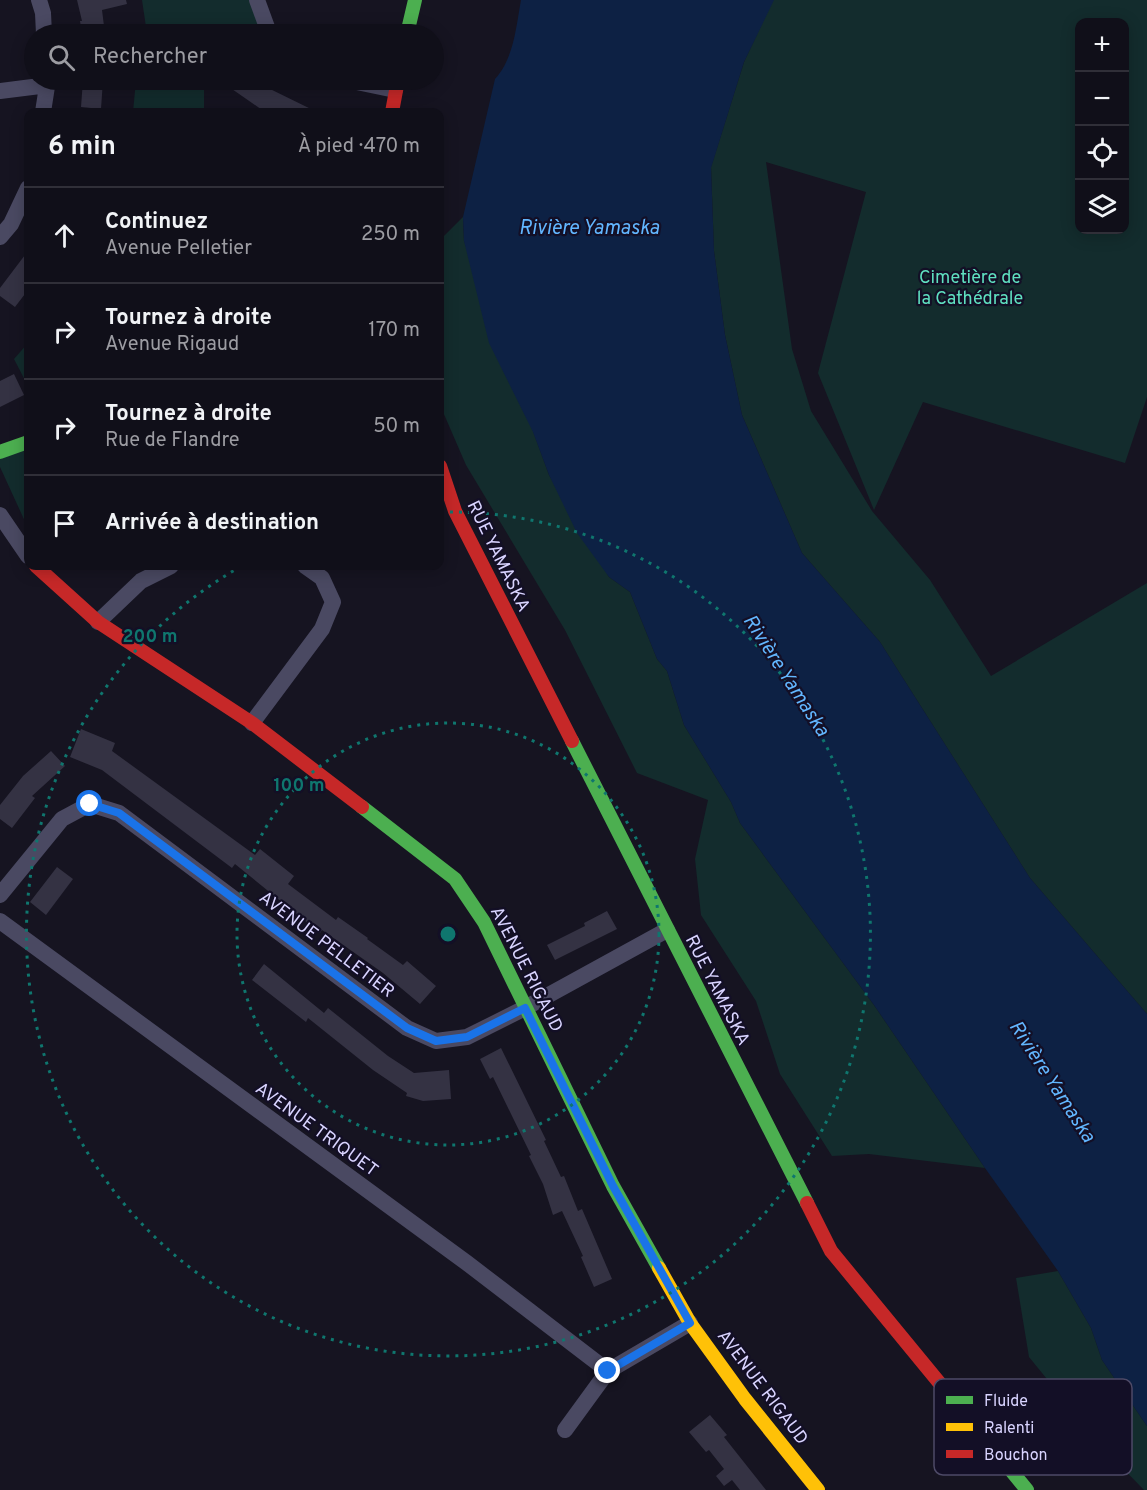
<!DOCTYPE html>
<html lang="fr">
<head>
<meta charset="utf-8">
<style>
  :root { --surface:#100f19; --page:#1e1d26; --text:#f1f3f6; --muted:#9c9ca2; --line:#302f38 }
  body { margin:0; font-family:Overpass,sans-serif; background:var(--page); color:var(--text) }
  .controls { position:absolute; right:18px; top:18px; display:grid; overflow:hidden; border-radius:12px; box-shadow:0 3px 15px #0003 }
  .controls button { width:54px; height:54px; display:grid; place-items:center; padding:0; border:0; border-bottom:2px solid var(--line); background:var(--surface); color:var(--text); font:30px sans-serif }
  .stop { position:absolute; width:18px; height:18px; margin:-14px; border:4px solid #1a73e8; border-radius:50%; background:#fff }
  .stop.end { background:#1a73e8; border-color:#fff; box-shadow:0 2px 6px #0008 }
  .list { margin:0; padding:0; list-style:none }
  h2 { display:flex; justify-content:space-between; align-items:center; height:78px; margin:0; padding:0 24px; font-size:26px }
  h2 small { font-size:20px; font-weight:400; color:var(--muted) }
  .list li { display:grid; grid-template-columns:39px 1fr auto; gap:18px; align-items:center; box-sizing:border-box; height:96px; padding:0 24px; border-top:2px solid var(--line) }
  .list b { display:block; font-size:22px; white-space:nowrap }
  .list p { margin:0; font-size:20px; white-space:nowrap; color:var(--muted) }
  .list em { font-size:20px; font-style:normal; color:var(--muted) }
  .icon { flex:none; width:33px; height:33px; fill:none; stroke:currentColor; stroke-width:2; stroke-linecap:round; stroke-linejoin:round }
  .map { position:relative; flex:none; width:1147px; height:1490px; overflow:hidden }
  .search { position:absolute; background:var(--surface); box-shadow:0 3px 15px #0003; left:24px; top:24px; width:420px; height:66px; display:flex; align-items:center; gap:15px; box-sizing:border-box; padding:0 21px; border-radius:33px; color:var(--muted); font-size:22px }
  .panel { position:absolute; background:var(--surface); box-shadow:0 3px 15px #0003; left:24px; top:108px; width:420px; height:462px; border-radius:12px }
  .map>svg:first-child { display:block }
  .green { fill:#132c2d; fill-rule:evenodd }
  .water { fill:#0d2144 }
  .building { fill:#343243 }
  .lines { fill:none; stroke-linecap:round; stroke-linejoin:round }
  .street { stroke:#4a4962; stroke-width:16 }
  .fast { stroke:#4caf50; stroke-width:14 }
  .slow { stroke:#ffc107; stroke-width:14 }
  .jam { stroke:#c62828; stroke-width:14 }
  .route { stroke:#1a73e8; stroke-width:8 }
  .ring { fill:none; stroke:#0f766e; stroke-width:3; stroke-dasharray:3 6 }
  .labels { text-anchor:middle; stroke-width:4.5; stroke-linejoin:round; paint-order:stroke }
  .park-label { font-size:18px; fill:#5fe0c0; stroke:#130f26 }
  .street-label { font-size:18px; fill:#d9d4ff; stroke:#130f26 }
  .water-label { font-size:20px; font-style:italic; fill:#62b6ff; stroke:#130f26 }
  .key { fill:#130f26; stroke:#4e4a67; stroke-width:1.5 }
  .key-label { font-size:16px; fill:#d9d4ff }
  .centre { fill:#0f766e; stroke:#130f26; stroke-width:3 }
  .ring-label { font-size:18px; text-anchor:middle; font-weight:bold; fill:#0f766e; stroke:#130f26; stroke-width:4.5; stroke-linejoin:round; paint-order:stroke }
</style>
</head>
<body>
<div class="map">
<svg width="1147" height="1490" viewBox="0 0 1147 1490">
  <rect width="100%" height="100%" fill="#161421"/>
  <path class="green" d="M142 0H256L261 32 258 34H144L146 27Z
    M773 0H1147V397L1125 463 923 402 874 510 818 373 866 192 766 162 792 349 811 411 872 511 930 580 991 676 1147 583V1014L1030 878 880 642 802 553 742 415 725 335 714 251 711 167 744 62ZM1080 22H1124V230H1080Z
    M136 80H204V112H133Z
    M463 217 464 241 549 475 609 577 630 592 657 659 667 671 684 725 731 802 740 823 874 1005 985 1168 869 1154 832 1156 780 1074 756 1001 701 915 695 859 708 800 637 773 565 630 466 465 440 405V240Z
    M28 343V386L14 359Z
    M28 446V528L0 467V459Z
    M1058 1271 1091 1328 1102 1360 1147 1426V1490H1144L1104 1449 1029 1357 1016 1278Z"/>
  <path class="water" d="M521 0H774L744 62 711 168 714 251 725 335 742 415 802 553 880 642 1030 878 1147 1014V1426L1102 1360 1091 1328 1058 1271 985 1168 874 1005 740 823 731 802 684 725 667 671 657 659 630 592 609 577 577 533 549 475 533 432 489 343 464 241 463 217 495 79C514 58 516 27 521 0Z"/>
  <path class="building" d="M77 0H126L127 4 102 10 105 34H82L80 21H82Z
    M83 80H103L101 109 81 107Z
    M219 80H255L264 86 317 112H265Z
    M28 251V290L15 307 0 296V288Z
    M14 374 24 395 0 407V381Z
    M81 729 115 743 112 751 255 855 260 849 294 876 288 884 336 920 338 917 368 938 367 939 403 965 407 961 436 986 420 1004 383 973 322 930 320 933 235 864 232 868 102 770 70 757Z
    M51 751 65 766 32 796 35 798 12 828 0 819V805L23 776Z
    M57 867 73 879 46 915 30 902Z
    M607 911 617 929 555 960 547 945 585 926 584 923Z
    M264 964 324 1013 328 1008 388 1056 414 1073 449 1070 451 1099 423 1101 406 1096 407 1093 373 1070 308 1018 306 1022 252 980Z
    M501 1048 546 1140 544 1141 561 1177 564 1176 578 1211 582 1209 612 1279 594 1287 581 1257 583 1256 562 1211 553 1215 543 1184 529 1156 531 1155 493 1077 490 1079 480 1059Z
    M710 1415 727 1435 724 1437 766 1490H740L732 1480 724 1486 716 1476 724 1469 709 1450 706 1452 689 1432Z"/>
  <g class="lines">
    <path class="street" d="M39 0 43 13 44 34
      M257 0 268 30 273 34
      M347 80 395 90
      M0 91 48 85
      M43 112 48 80
      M0 237 11 224 28 188
      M0 515 28 556
      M98 622 141 581 171 566
      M252 723 322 629 333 602 322 578 305 566
      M0 895 62 819 90 804 119 813 407 1028 436 1041 467 1037 525 1008 667 930
      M0 921 467 1263 608 1371
      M565 1430 608 1371 690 1323"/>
    <path class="fast" d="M407 34 415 0
      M0 452 28 442
      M572 741 807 1203
      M362 807 455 879 484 922 613 1186 659 1268
      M951 1397 1027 1490"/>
    <path class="slow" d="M659 1268 690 1323 745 1399 818 1490"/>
    <path class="jam" d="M392 112 398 80
      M440 466 455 511 572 741
      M36 566 98 622 252 723 362 807
      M807 1203 831 1251 951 1397"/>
  </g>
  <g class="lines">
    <path class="route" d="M90 804 119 813 407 1028 436 1041 467 1037 525 1008 613 1186 690 1323 608 1371"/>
  </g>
  <g class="ring">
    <circle cx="448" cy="934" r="211"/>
    <path d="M441 512A422 422 0 1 1 240 567"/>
  </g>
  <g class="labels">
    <g class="park-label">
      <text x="970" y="283">Cimetière de<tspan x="970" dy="21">la Cathédrale</tspan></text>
    </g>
    <g class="street-label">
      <text transform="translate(499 556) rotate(64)" y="6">RUE YAMASKA</text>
      <text transform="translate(327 944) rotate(37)" y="6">AVENUE PELLETIER</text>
      <text transform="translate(527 969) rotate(63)" y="6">AVENUE RIGAUD</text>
      <text transform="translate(718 990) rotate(63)" y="6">RUE YAMASKA</text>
      <text transform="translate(317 1129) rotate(36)" y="6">AVENUE TRIQUET</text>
      <text transform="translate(763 1387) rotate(53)" y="6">AVENUE RIGAUD</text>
    </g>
    <g class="water-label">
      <text x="589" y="234">Rivière Yamaska</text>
      <text transform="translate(787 675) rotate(57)" y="7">Rivière Yamaska</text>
      <text transform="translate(1053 1081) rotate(57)" y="7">Rivière Yamaska</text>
    </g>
  </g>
  <rect x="934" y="1379" width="198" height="96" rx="9" class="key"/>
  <rect x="946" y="1396" width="27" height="8" fill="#4caf50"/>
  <rect x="946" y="1423" width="27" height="8" fill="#ffc107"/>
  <rect x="946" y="1450" width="27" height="8" fill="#c62828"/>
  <g class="key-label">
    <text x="984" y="1406">Fluide</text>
    <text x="984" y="1433">Ralenti</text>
    <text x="984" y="1460">Bouchon</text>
  </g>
  <circle cx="448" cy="934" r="9" class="centre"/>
  <g class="ring-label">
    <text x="150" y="642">200 m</text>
    <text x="299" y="791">100 m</text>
  </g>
</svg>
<div class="controls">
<button>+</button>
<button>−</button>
<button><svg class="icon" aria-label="locate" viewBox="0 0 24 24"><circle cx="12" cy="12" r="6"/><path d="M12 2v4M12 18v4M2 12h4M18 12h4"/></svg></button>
<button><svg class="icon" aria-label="layers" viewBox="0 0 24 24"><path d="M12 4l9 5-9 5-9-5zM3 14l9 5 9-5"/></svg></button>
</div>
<div class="stop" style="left:90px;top:804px"></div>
<div class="stop end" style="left:608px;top:1371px"></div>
<div class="search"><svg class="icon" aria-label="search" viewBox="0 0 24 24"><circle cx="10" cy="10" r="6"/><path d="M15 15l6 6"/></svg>Rechercher</div>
<section class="panel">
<h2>6 min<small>À pied · 470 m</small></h2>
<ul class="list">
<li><svg class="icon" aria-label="ahead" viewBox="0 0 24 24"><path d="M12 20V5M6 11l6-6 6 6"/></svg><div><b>Continuez</b><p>Avenue Pelletier</p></div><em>250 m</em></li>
<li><svg class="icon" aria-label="right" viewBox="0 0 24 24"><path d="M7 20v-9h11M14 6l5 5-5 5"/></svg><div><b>Tournez à droite</b><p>Avenue Rigaud</p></div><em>170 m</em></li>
<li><svg class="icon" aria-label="right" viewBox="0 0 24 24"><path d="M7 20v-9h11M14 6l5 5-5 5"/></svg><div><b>Tournez à droite</b><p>Rue de Flandre</p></div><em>50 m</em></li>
<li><svg class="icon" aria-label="arrive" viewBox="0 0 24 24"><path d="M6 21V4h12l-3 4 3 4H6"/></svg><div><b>Arrivée à destination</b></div></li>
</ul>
</section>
</div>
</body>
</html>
